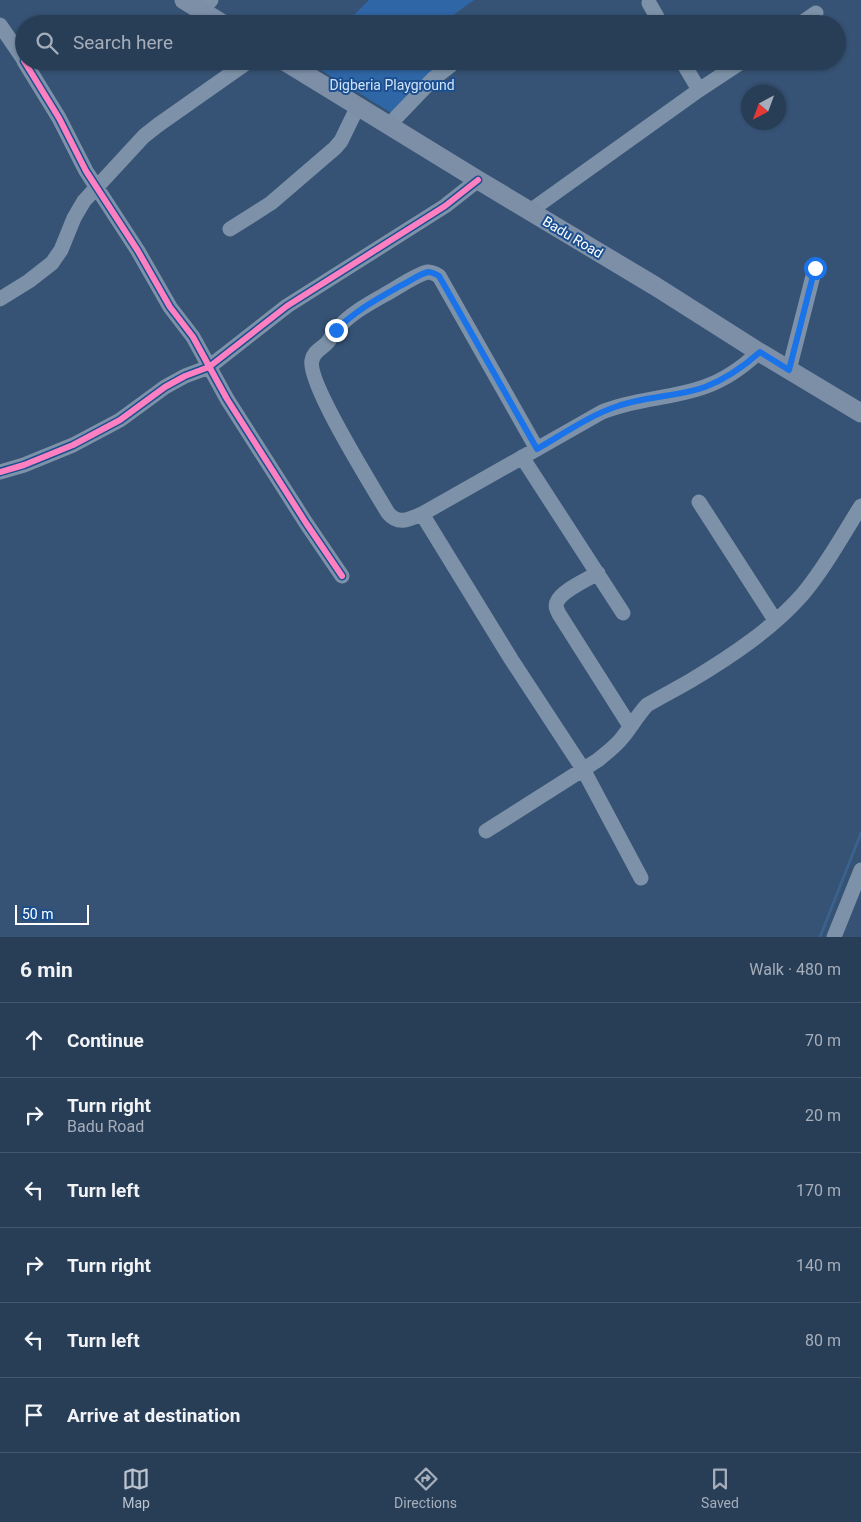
<!DOCTYPE html>
<html lang="en">
<head>
<meta charset="utf-8">
<style>
  :root { --surface:#283e57; --page:#344961; --text:#f1f3f6; --muted:#a5aeba; --line:#44576d; --accent:#b9c2ce }
  body { margin:0; font-family:Roboto,sans-serif; background:var(--page); color:var(--text) }
  .compass { position:absolute; left:741px; top:85px; width:45px; height:45px; border-radius:50%; background:var(--surface); box-shadow:0 1px 4px #0004; rotate:221deg }
  .scale { position:absolute; left:15px; bottom:12px; width:74px; box-sizing:border-box; padding-left:5px; border:2px solid #fff; border-top:0; font-size:14px; line-height:18px; white-space:nowrap; color:#fff; -webkit-text-stroke:4px #1b4f8f; paint-order:stroke }
  .stop { position:absolute; width:15px; height:15px; margin:-11px; border:4px solid #1a73e8; border-radius:50%; background:#fff }
  .stop.end { background:#1a73e8; border-color:#fff; box-shadow:0 1px 5px #0008 }
  .list { margin:0; padding:0; list-style:none }
  h2 { display:flex; justify-content:space-between; align-items:center; height:65px; margin:0; padding:0 20px; font-size:21px }
  h2 small { font-size:16px; font-weight:400; color:var(--muted) }
  .list li { display:grid; grid-template-columns:32px 1fr auto; gap:15px; align-items:center; box-sizing:border-box; height:75px; padding:0 20px; border-top:1px solid var(--line) }
  .list b { display:block; font-size:19px; white-space:nowrap }
  .list p { margin:0; font-size:16px; white-space:nowrap; color:var(--muted) }
  .list em { font-size:16px; font-style:normal; color:var(--muted) }
  .icon { flex:none; width:28px; height:28px; fill:none; stroke:currentColor; stroke-width:2; stroke-linecap:round; stroke-linejoin:round }
  .map { position:relative; flex:none; width:861px; height:937px; overflow:hidden }
  .search { position:absolute; background:var(--surface); box-shadow:0 1px 4px #0004; left:15px; right:15px; top:15px; height:55px; display:flex; align-items:center; gap:12px; box-sizing:border-box; padding:0 18px; border-radius:28px; color:var(--muted); font-size:19px }
  .sheet { height:515px; background:var(--surface) }
  nav { display:flex; justify-content:space-around; align-items:center; box-sizing:border-box; height:70px; border-top:1px solid var(--line); background:var(--surface); font-size:14px; color:var(--muted) }
  nav a { display:grid; justify-items:center; gap:2px }
  nav .on { color:var(--accent) }
  .map>svg:first-child { display:block }
  .green { fill:#2f66a5 }
  .lines { fill:none; stroke-linecap:round; stroke-linejoin:round }
  .stream { stroke:#3b618d; stroke-width:3 }
  .minor { stroke:#7d92a8; stroke-width:15 }
  .major { stroke:#7d8ea7; stroke-width:19 }
  .cycleway-casing { stroke:#1b4f8f; stroke-width:9 }
  .cycleway { stroke:#ff80c0; stroke-width:6 }
  .route { stroke:#1a73e8; stroke-width:6 }
  .labels { text-anchor:middle; stroke-width:4; stroke-linejoin:round; paint-order:stroke }
  .park-label { font-size:14px; fill:#cfe3fa; stroke:#1b4f8f }
  .street-label { font-size:14px; fill:#fff; stroke:#1b4f8f }
</style>
</head>
<body>
<div class="map">
<svg width="861" height="937" viewBox="0 0 861 937">
  <rect width="100%" height="100%" fill="#365274"/>
  <path class="green" d="M369 0H474L441 24H345Z
    M306 61H446L395 115Z"/>
  <g class="lines">
    <path class="stream" d="M820 937 861 833"/>
    <path class="minor" d="M649 3 661 24
      M201 11 211 0
      M800 24 816 13
      M0 25 24 60
      M24 61 59 118 86 171 138 251 170 307 193 337 227 399 306 523 342 576
      M682 61 699 90
      M389 125 433 79 451 65
      M530 211 699 90 743 61
      M230 229 271 203 335 148 341 141 358 106
      M0 299 29 281 52 263 61 250 74 218 84 201 144 136 158 125 249 61
      M789 370 815 268
      M537 449 439 276C435 274 433 272 428 272 416 274 396 289 384 295 368 304 350 314 338 328 333 332 331 339 327 343 321 349 314 351 312 360 306 381 374 489 388 513 398 525 408 520 422 514L602 412C637 398 670 399 704 387 725 380 743 367 759 352
      M522 457 623 613
      M0 472 24 465 73 445 120 420 165 387 185 376 209 367 287 306 445 206 478 180
      M699 502 775 620
      M422 514 511 659 583 769 641 878
      M598 573C588 579 561 591 557 602 555 606 557 610 559 614L630 726
      M486 831 598 760C606 753 615 747 622 738 631 727 637 716 647 705 661 697 676 689 690 681 730 657 771 630 802 595 825 568 842 536 861 506
      M834 937 861 870"/>
    <path class="major" d="M184 0 223 24
      M284 61 478 180 655 286 759 352 861 413"/>
    <g class="cycleway-casing">
      <path id="cycleway" d="M24 61 59 118 86 171 138 251 170 307 193 337 227 399 306 523 342 576
        M0 472 24 465 73 445 120 420 165 387 185 376 209 367 287 306 445 206 478 180"/>
    </g>
    <use href="#cycleway" class="cycleway"/>
  </g>
  <g class="lines">
    <path class="route" d="M336 330C355 311 377 299 400 286 409 282 419 274 428 272 433 272 435 274 439 276L537 449C563 434 590 415 618 406 646 396 677 397 705 387 726 379 743 367 760 352L789 370 815 268"/>
  </g>
  <g class="labels">
    <g class="park-label">
      <text x="392" y="90">Digberia Playground</text>
    </g>
    <g class="street-label">
      <text transform="translate(573 237) rotate(31)" y="5">Badu Road</text>
    </g>
  </g>
</svg>
<svg class="compass" viewBox="-18 -18 36 36"><path d="M0-13l5 13h-10z" fill="#e53935"/><path d="M0 13l5-13h-10z" fill="#a5aeba"/></svg>
<div class="scale">50 m</div>
<div class="stop" style="left:815px;top:268px"></div>
<div class="stop end" style="left:336px;top:330px"></div>
<div class="search"><svg class="icon" aria-label="search" viewBox="0 0 24 24"><circle cx="10" cy="10" r="6"/><path d="M15 15l6 6"/></svg>Search here</div>
</div>
<section class="sheet">
<h2>6 min<small>Walk · 480 m</small></h2>
<ul class="list">
<li><svg class="icon" aria-label="ahead" viewBox="0 0 24 24"><path d="M12 20V5M6 11l6-6 6 6"/></svg><div><b>Continue</b></div><em>70 m</em></li>
<li><svg class="icon" aria-label="right" viewBox="0 0 24 24"><path d="M7 20v-9h11M14 6l5 5-5 5"/></svg><div><b>Turn right</b><p>Badu Road</p></div><em>20 m</em></li>
<li><svg class="icon" aria-label="left" viewBox="0 0 24 24"><path d="M17 20v-9H6M10 6l-5 5 5 5"/></svg><div><b>Turn left</b></div><em>170 m</em></li>
<li><svg class="icon" aria-label="right" viewBox="0 0 24 24"><path d="M7 20v-9h11M14 6l5 5-5 5"/></svg><div><b>Turn right</b></div><em>140 m</em></li>
<li><svg class="icon" aria-label="left" viewBox="0 0 24 24"><path d="M17 20v-9H6M10 6l-5 5 5 5"/></svg><div><b>Turn left</b></div><em>80 m</em></li>
<li><svg class="icon" aria-label="arrive" viewBox="0 0 24 24"><path d="M6 21V4h12l-3 4 3 4H6"/></svg><div><b>Arrive at destination</b></div></li>
</ul>
</section>
<nav>
<a class="on"><svg class="icon" aria-label="map" viewBox="0 0 24 24"><path d="M3 6l6-2 6 2 6-2v14l-6 2-6-2-6 2zM9 4v14M15 6v14"/></svg>Map</a>
<a><svg class="icon" aria-label="directions" viewBox="0 0 24 24"><path d="M12 3l9 9-9 9-9-9zM9 14v-3h6M13 9l2 2-2 2"/></svg>Directions</a>
<a><svg class="icon" aria-label="saved" viewBox="0 0 24 24"><path d="M7 4h10v16l-5-4-5 4z"/></svg>Saved</a>
</nav>
</body>
</html>
